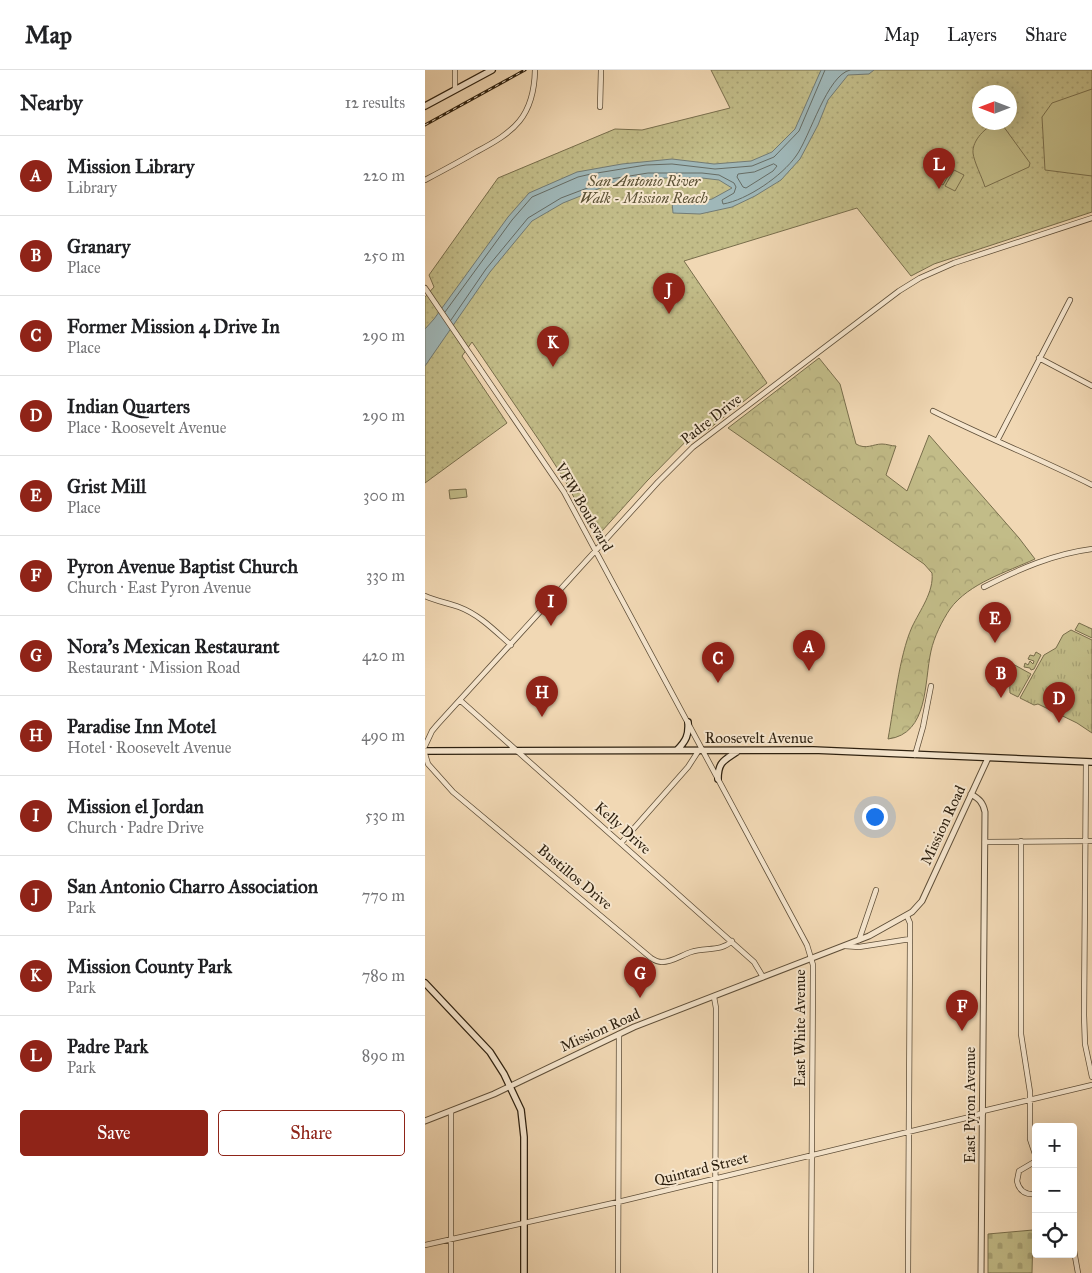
<!DOCTYPE html>
<html lang="en">
<head>
<meta charset="utf-8">
<style>
  :root { --surface:#fff; --page:#f6f6f6; --text:#202124; --muted:#757577; --line:#e0e0e0; --accent:#8f2418 }
  body { margin:0; font-family:"IM FELL Great Primer",serif; background:var(--page); color:var(--text) }
  .controls { position:absolute; right:15px; bottom:15px; display:grid; overflow:hidden; border-radius:5px; box-shadow:0 5px 20px #0002 }
  .controls button { width:45px; height:45px; display:grid; place-items:center; padding:0; border:0; border-bottom:1px solid var(--line); background:var(--surface); color:var(--text); font:25px sans-serif }
  .compass { position:absolute; left:547px; top:15px; width:45px; height:45px; border-radius:50%; background:var(--surface); box-shadow:0 5px 20px #0002; rotate:270deg }
  .you { position:absolute; left:449px; top:746px; width:18px; height:18px; margin:-12px; border:4px solid #fff; border-radius:50%; background:#1a73e8; box-shadow:0 0 0 8px #1a73e833 }
  .badge { display:grid; place-items:center; width:32px; height:32px; border-radius:50%; background:var(--accent); color:#fff; font-size:16px; font-weight:700 }
  .pin { position:absolute; translate:-50% -41px; filter:drop-shadow(0 1px 2px #0008) }
  .pin::after { content:''; position:absolute; top:26px; width:18px; height:15px; background:inherit; clip-path:polygon(0 0,100% 0,50% 100%) }
  .list { margin:0; padding:0; list-style:none }
  h2 { display:flex; justify-content:space-between; align-items:center; height:65px; margin:0; padding:0 20px; font-size:21px }
  h2 small { font-size:16px; font-weight:400; color:var(--muted) }
  .list li { display:grid; grid-template-columns:32px 1fr auto; gap:15px; align-items:center; box-sizing:border-box; height:80px; padding:0 20px; border-top:1px solid var(--line) }
  .list b { display:block; font-size:19px; white-space:nowrap }
  .list p { margin:0; font-size:16px; white-space:nowrap; color:var(--muted) }
  .list em { font-size:16px; font-style:normal; color:var(--muted) }
  .actions { display:flex; gap:10px; padding:15px 20px }
  .actions a { flex:1; padding:11px 0; border:1px solid var(--accent); border-radius:5px; text-align:center; font-size:18px; color:var(--accent) }
  .actions .main { background:var(--accent); color:#fff }
  .icon { flex:none; width:28px; height:28px; fill:none; stroke:currentColor; stroke-width:2; stroke-linecap:round; stroke-linejoin:round }
  .map { position:relative; flex:none; width:667px; height:1203px; overflow:hidden }
  header { display:flex; align-items:center; gap:30px; box-sizing:border-box; height:70px; padding:0 25px; background:var(--surface); border-bottom:1px solid var(--line) }
  header strong { font-size:24px }
  nav { display:flex; gap:28px; margin-inline-start:auto; font-size:18px }
  main { display:flex }
  aside { flex:1; background:var(--surface) }
  .map>svg:first-child { display:block }
  .grass { fill:url(#grass-tufts); stroke:#786e4c }
  .forest { fill:url(#forest-crowns); stroke:#786e4c }
  .cemetery { fill:url(#cemetery-stones); stroke:#786e4c }
  .park { fill:url(#park-dots); stroke:#786e4c; fill-rule:evenodd }
  .garden { fill:#c2bc88; stroke:#786e4c }
  .water { fill:#9fb7b8; stroke:#727b75 }
  .lines { fill:none; stroke-linecap:round; stroke-linejoin:round }
  .shore { stroke:#666c64; stroke-width:1 }
  .minor-casing { stroke:#5f4f39; stroke-width:6 }
  .tertiary-casing { stroke:#5f4f39; stroke-width:7 }
  .secondary-casing { stroke:#2e2110; stroke-width:8 }
  .minor { stroke:#f6e6ce; stroke-width:4.5 }
  .tertiary { stroke:#f6e6ce; stroke-width:5 }
  .secondary { stroke:#f6e6ce; stroke-width:5.5 }
  .rail-casing { stroke:#2e2110; stroke-width:3 }
  .rail { stroke:#f6e6ce; stroke-width:1; stroke-dasharray:4; stroke-linecap:butt }
  .labels { text-anchor:middle; stroke-width:4; stroke-linejoin:round; paint-order:stroke }
  .park-label { font-size:15px; font-style:italic; fill:#5a5034; stroke:#f6e6ce }
  .street-label { font-size:15px; fill:#2e2110; stroke:#f6e6ce }
</style>
</head>
<body>
<header>
<strong>Map</strong>
<nav><a>Map</a><a>Layers</a><a>Share</a></nav>
</header>
<main>
<aside>
<h2>Nearby<small>12 results</small></h2>
<ul class="list">
<li><span class="badge">A</span><div><b>Mission Library</b><p>Library</p></div><em>220 m</em></li>
<li><span class="badge">B</span><div><b>Granary</b><p>Place</p></div><em>250 m</em></li>
<li><span class="badge">C</span><div><b>Former Mission 4 Drive In</b><p>Place</p></div><em>290 m</em></li>
<li><span class="badge">D</span><div><b>Indian Quarters</b><p>Place · Roosevelt Avenue</p></div><em>290 m</em></li>
<li><span class="badge">E</span><div><b>Grist Mill</b><p>Place</p></div><em>300 m</em></li>
<li><span class="badge">F</span><div><b>Pyron Avenue Baptist Church</b><p>Church · East Pyron Avenue</p></div><em>330 m</em></li>
<li><span class="badge">G</span><div><b>Nora's Mexican Restaurant</b><p>Restaurant · Mission Road</p></div><em>420 m</em></li>
<li><span class="badge">H</span><div><b>Paradise Inn Motel</b><p>Hotel · Roosevelt Avenue</p></div><em>490 m</em></li>
<li><span class="badge">I</span><div><b>Mission el Jordan</b><p>Church · Padre Drive</p></div><em>530 m</em></li>
<li><span class="badge">J</span><div><b>San Antonio Charro Association</b><p>Park</p></div><em>770 m</em></li>
<li><span class="badge">K</span><div><b>Mission County Park</b><p>Park</p></div><em>780 m</em></li>
<li><span class="badge">L</span><div><b>Padre Park</b><p>Park</p></div><em>890 m</em></li>
</ul>
<div class="actions"><a class="main">Save</a><a>Share</a></div>
</aside>
<div class="map">
<svg width="667" height="1203" viewBox="0 0 667 1203">
  <defs>
    <pattern id="grass-tufts" width="24" height="20" patternUnits="userSpaceOnUse" patternTransform="scale(1.25)"><rect width="24" height="20" fill="#c2bc88"/><path d="M3 7l-1-3M5 7V3M7 7l1-3M15 17l-1-3M17 17v-4M19 17l1-3" fill="none" stroke="#a7a174"/></pattern>
    <pattern id="forest-crowns" width="20" height="18" patternUnits="userSpaceOnUse" patternTransform="scale(1.25)"><rect width="20" height="18" fill="#c2bc88"/><path d="M2 6a3 3 0 1 1 6 0M12 15a3 3 0 1 1 6 0" fill="none" stroke="#a7a174"/></pattern>
    <pattern id="cemetery-stones" width="16" height="16" patternUnits="userSpaceOnUse" patternTransform="scale(1.25)"><rect width="16" height="16" fill="#c2bc88"/><path d="M2 7V4a2 2 0 0 1 4 0v3zM10 15v-3a2 2 0 0 1 4 0v3z" fill="#a7a174"/></pattern>
    <pattern id="park-dots" width="8" height="8" patternUnits="userSpaceOnUse" patternTransform="scale(1.25)"><rect width="8" height="8" fill="#c2bc88"/><path d="M2 2h.1M6 6h.1" fill="none" stroke="#a7a174" stroke-width="1.8" stroke-linecap="round"/></pattern>
  </defs>
  <rect width="100%" height="100%" fill="#f1d8b4"/>
  <filter id="stains"><feTurbulence type="fractalNoise" baseFrequency=".004" numOctaves="4"/><feColorMatrix values="0 0 0 0 .2 0 0 0 0 .09 0 0 0 0 .02 0 0 0 .5 -.17"/></filter>
  <radialGradient id="worn" r=".72"><stop offset=".6" stop-color="#630" stop-opacity="0"/><stop offset="1" stop-color="#630" stop-opacity=".3"/></radialGradient>
  <path class="grass" d="M654 553 667 559V568L650 560Z
    M646 560 667 570V663L652 653 613 634 609 635 595 628 619 585 631 578 638 565Z
    M611 582 616 585 609 599 606 600 605 598 599 597 600 593 603 595 605 591 608 594 609 591 603 589 605 585 609 586Z
    M586 593 606 604 593 627 585 623C584 614 587 606 583 598Z"/>
  <path class="forest" d="M394 288 415 314 431 374C441 380 448 374 457 374 462 374 466 376 471 376L461 405 482 421 504 365 594 468 610 489C582 502 544 513 525 539 517 551 509 567 506 581 499 612 504 664 463 669 469 637 474 586 487 557 495 540 509 522 507 503L499 494 303 358Z"/>
  <path class="cemetery" d="M608 1160 607 1203H563V1164Z"/>
  <path class="park" d="M286 0H667V142L509 194 486 206 432 138 259 191 342 313 280 362 274 358 222 411 177 461 165 457 138 407 118 376 47 272 37 286 82 353 0 413V227L9 217 4 205 73 108 190 59 217 60 305 38ZM554 22H584V52H554Z"/>
  <path class="garden" d="M667 19V106L620 100 617 47 627 33Z
    M571 53H576L605 93 604 97 560 117C557 107 549 92 548 83 547 70 561 57 571 53Z
    M518 94 527 99 518 115 509 110Z
    M529 100 539 105 530 121 520 116Z
    M41 419 42 427 25 429 24 420Z"/>
  <path class="water" d="M396 0H449L444 4 423 5 403 30 393 55 375 89 356 110 330 126 307 137 275 144 248 143 247 132 256 127 267 133 287 129 307 118 294 110 277 108H224L188 113 138 133 107 151 65 202 0 296V259L9 249 83 147 104 123 152 102 197 94 247 89 289 94 326 91 347 82 370 59Z"/>
  <g class="lines">
    <path class="shore" d="M349 94 352 96 348 101 321 118 318 117 312 107 313 104 329 102Z
      M20 242 87 150 107 127 153 107 166 104 221 95 247 94 290 99 327 96 349 87 374 61 400 0
      M26 250 61 199 103 148 136 128 186 109 223 103H277L294 105 309 113 311 117 309 123 297 130 298 134C322 130 357 106 371 86 385 67 402 5 425 0"/>
    <g class="minor-casing">
      <path id="minor" d="M30 0V20
        M175 37 176 0
        M0 110C17 101 34 92 51 82 89 62 109 47 110 0
        M0 218 139 422 382 875 388 895V902L386 1203
        M614 288 667 316
        M508 341C560 367 615 389 667 415
        M572 371 645 230
        M559 517C594 499 628 484 667 479
        M0 526C11 531 23 533 34 537 55 545 70 561 86 575
        M36 631 329 892 338 907
        M0 676 7 661 12 655 233 412 268 377 474 221 495 208 529 193 667 148
        M0 684 3 694 28 722 226 888C229 890 232 892 237 892 247 892 257 885 266 882 280 877 296 882 307 871
        M490 685 498 657 506 616
        M661 692 659 945 660 974 667 1007
        M596 771V964L605 1022V1069L611 1087
        M560 772 667 771
        M196 773 263 697 274 680
        M482 846 485 853V869L483 1203
        M434 870 451 820
        M420 876 434 877 485 869
        M289 927 291 938 290 1203
        M26 1041V1203
        M558 1041 667 1015
        M611 1091 594 1101 592 1111C594 1121 601 1125 611 1124
        M0 1175 193 1132 545 1047 558 1043
        M648 1175 653 1203
        M193 1203 194 964"/>
    </g>
    <g class="tertiary-casing">
      <path id="tertiary" d="M546 724C554 729 558 732 560 742L556 1203
        M0 1051 69 1024 209 957 444 866 487 842 497 831 563 688"/>
    </g>
    <g class="secondary-casing">
      <path id="secondary" d="M0 36 67 0
        M252 680C261 671 264 665 263 652
        M0 681 388 680 667 692
        M293 709C293 691 300 690 313 681
        M0 913 65 982 79 1004 96 1040 99 1067V1203"/>
    </g>
    <use href="#minor" class="minor"/>
    <use href="#tertiary" class="tertiary"/>
    <use href="#secondary" class="secondary"/>
    <g class="rail-casing">
      <path id="rail" d="M0 55 100 0"/>
    </g>
    <use href="#rail" class="rail"/>
  </g>
  <g class="labels">
    <g class="park-label">
      <text x="219" y="116">San Antonio River<tspan x="219" dy="17">Walk - Mission Reach</tspan></text>
    </g>
    <g class="street-label">
      <text transform="translate(286 349) rotate(-38)" y="5">Padre Drive</text>
      <text transform="translate(159 437) rotate(60)" y="5">VFW Boulevard</text>
      <text x="334" y="673">Roosevelt Avenue</text>
      <text transform="translate(518 755) rotate(-65)" y="5">Mission Road</text>
      <text transform="translate(198 758) rotate(42)" y="5">Kelly Drive</text>
      <text transform="translate(150 807) rotate(40)" y="5">Bustillos Drive</text>
      <text transform="translate(375 958) rotate(-90)" y="5">East White Avenue</text>
      <text transform="translate(175 960) rotate(-24)" y="5">Mission Road</text>
      <text transform="translate(545 1035) rotate(-90)" y="5">East Pyron Avenue</text>
      <text transform="translate(276 1099) rotate(-14)" y="5">Quintard Street</text>
    </g>
  </g>
  <rect width="100%" height="100%" filter="url(#stains)"/>
  <rect width="100%" height="100%" fill="url(#worn)"/>
</svg>
<div class="controls">
<button>+</button>
<button>−</button>
<button><svg class="icon" aria-label="locate" viewBox="0 0 24 24"><circle cx="12" cy="12" r="6"/><path d="M12 2v4M12 18v4M2 12h4M18 12h4"/></svg></button>
</div>
<svg class="compass" viewBox="-18 -18 36 36"><path d="M0-13l5 13h-10z" fill="#e53935"/><path d="M0 13l5-13h-10z" fill="#757577"/></svg>
<div class="you"></div>
<div class="pin badge" style="left:384px;top:601px">A</div>
<div class="pin badge" style="left:576px;top:628px">B</div>
<div class="pin badge" style="left:293px;top:613px">C</div>
<div class="pin badge" style="left:634px;top:653px">D</div>
<div class="pin badge" style="left:570px;top:573px">E</div>
<div class="pin badge" style="left:537px;top:961px">F</div>
<div class="pin badge" style="left:215px;top:928px">G</div>
<div class="pin badge" style="left:117px;top:647px">H</div>
<div class="pin badge" style="left:126px;top:556px">I</div>
<div class="pin badge" style="left:244px;top:244px">J</div>
<div class="pin badge" style="left:128px;top:297px">K</div>
<div class="pin badge" style="left:514px;top:119px">L</div>
</div>
</main>
</body>
</html>
